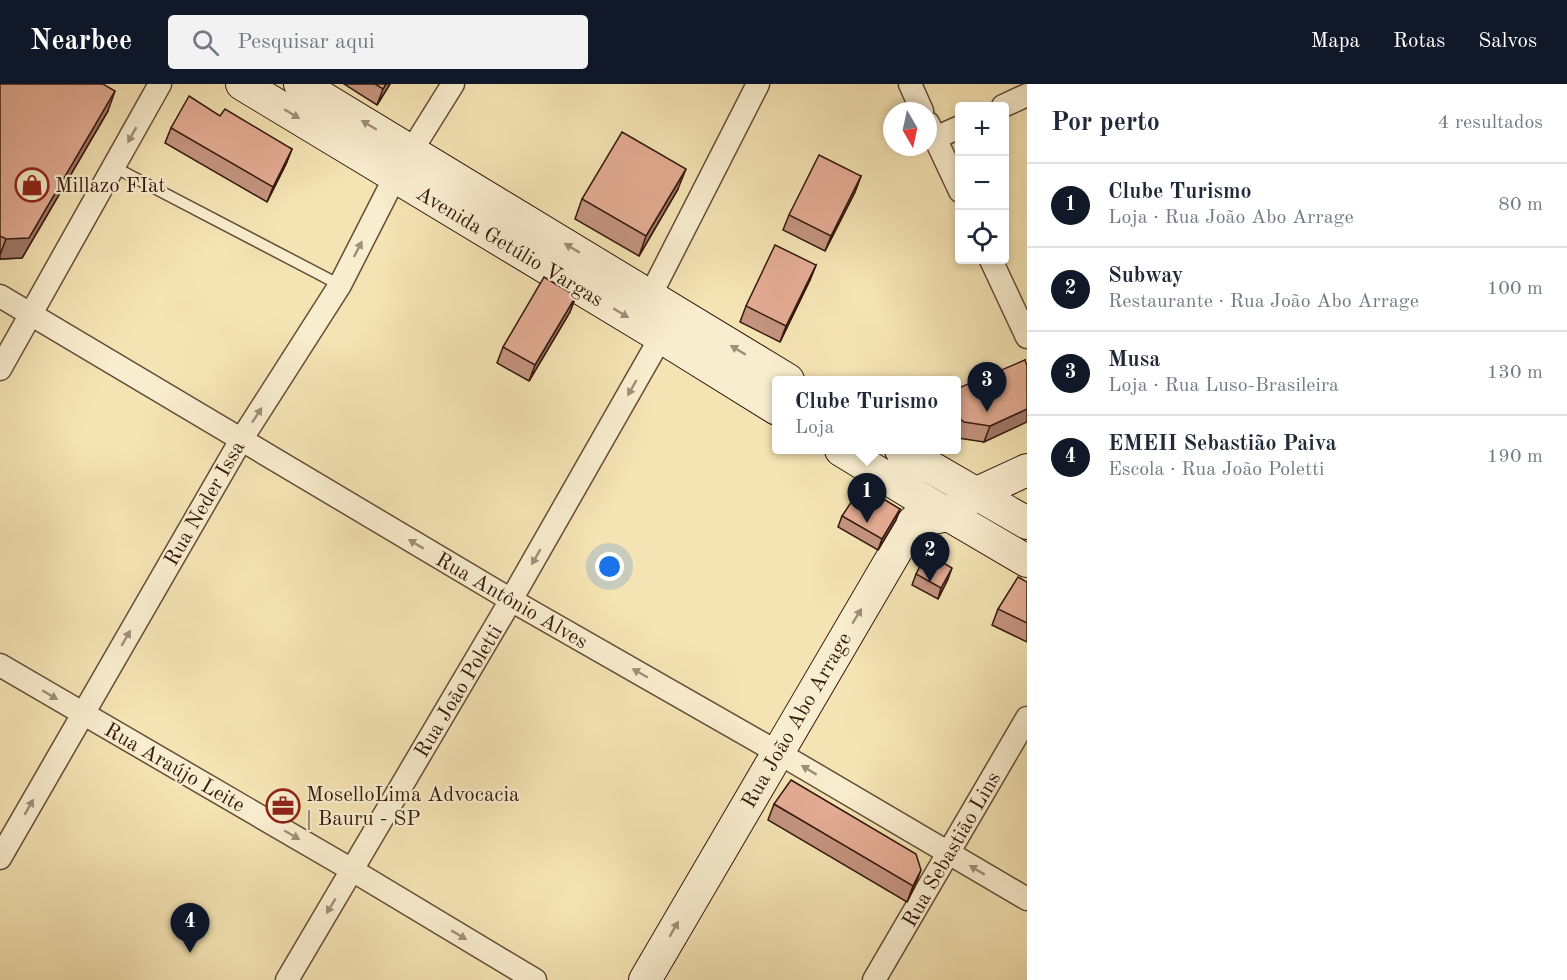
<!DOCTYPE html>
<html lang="pt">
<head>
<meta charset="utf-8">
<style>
  :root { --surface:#fff; --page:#f2f2f3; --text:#1f2937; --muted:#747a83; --line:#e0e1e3; --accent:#111827 }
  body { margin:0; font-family:"Old Standard TT",serif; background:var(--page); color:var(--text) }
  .controls { position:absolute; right:18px; top:18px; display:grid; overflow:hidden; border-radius:6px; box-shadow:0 3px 9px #0003 }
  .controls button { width:54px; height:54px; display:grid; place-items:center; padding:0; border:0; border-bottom:2px solid var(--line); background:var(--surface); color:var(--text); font:30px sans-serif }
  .compass { position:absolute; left:883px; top:18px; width:54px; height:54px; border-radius:50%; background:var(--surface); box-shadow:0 3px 9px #0003; rotate:171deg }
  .you { position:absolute; left:610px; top:483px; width:21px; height:21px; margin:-15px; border:4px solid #fff; border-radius:50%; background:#1a73e8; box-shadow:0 0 0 9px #1a73e833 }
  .badge { display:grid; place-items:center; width:39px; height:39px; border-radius:50%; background:var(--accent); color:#fff; font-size:20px; font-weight:700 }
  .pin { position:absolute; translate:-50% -50px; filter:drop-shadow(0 2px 3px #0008) }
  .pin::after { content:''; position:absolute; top:32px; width:21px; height:18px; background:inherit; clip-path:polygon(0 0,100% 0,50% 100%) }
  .popup { position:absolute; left:772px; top:292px; width:189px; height:78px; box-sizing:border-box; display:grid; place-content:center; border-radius:6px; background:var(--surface); filter:drop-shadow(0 2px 4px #0005); font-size:20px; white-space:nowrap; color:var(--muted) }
  .popup b { font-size:22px; color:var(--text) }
  .popup::after { content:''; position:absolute; left:50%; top:100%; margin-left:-12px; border:12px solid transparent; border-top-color:var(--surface) }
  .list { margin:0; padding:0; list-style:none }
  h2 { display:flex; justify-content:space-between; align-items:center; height:78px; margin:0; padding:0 24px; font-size:26px }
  h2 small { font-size:20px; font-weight:400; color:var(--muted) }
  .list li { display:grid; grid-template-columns:39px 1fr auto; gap:18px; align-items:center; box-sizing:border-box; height:84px; padding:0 24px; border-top:2px solid var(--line) }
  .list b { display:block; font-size:22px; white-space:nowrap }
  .list p { margin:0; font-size:20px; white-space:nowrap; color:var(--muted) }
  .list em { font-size:20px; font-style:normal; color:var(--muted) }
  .icon { flex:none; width:33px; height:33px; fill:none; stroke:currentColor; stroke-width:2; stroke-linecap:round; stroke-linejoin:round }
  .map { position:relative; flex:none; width:1027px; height:896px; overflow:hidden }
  header { display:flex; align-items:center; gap:36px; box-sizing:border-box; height:84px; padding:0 30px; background:var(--accent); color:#fff }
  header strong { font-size:28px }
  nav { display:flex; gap:33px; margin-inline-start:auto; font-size:21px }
  .search { width:420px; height:54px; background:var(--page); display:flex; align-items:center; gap:15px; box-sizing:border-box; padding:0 21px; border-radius:6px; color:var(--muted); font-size:22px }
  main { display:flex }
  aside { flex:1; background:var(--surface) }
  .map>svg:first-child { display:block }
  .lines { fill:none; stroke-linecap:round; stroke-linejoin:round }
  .lane-casing { stroke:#644c37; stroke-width:13 }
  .street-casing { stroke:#644c37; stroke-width:25 }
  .secondary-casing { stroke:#34190e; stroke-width:34 }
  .lane { stroke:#f8edce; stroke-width:10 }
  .street { stroke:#f8edce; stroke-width:22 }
  .secondary { stroke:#f8edce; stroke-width:32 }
  .wall { fill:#c4947f; stroke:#34190e; stroke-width:1.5 }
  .shaded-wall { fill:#a07868; stroke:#34190e; stroke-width:1.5 }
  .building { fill:#e4ac94; stroke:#34190e; stroke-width:1.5 }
  .oneway { fill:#a08e78 }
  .labels { text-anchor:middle; stroke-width:4.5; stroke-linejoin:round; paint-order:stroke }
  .poi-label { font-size:21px; fill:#34190e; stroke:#f8edce; text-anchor:start }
  .street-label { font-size:21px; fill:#34190e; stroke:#f8edce }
</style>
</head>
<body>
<header>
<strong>Nearbee</strong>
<div class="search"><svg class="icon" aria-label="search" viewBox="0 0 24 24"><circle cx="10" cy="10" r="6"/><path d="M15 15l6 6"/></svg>Pesquisar aqui</div>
<nav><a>Mapa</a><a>Rotas</a><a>Salvos</a></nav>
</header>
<main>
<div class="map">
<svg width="1027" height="896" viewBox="0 0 1027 896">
  <rect width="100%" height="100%" fill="#f4e3b3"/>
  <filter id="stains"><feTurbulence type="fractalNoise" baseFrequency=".00333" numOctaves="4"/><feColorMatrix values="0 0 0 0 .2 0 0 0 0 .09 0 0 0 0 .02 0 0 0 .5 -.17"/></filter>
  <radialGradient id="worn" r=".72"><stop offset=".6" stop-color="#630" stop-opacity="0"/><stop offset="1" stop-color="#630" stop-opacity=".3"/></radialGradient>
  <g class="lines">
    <g class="lane-casing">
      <path id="lane" d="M114 83 340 201"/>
    </g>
    <g class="street-casing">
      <path id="street" d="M910 0 922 27
        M1003 22 1027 11
        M928 39 960 107
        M935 54 960 43
        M991 176 1027 253
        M0 212 511 516 777 668 1027 815
        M650 212 758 0
        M0 285 160 0
        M0 581 352 786 535 896
        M0 774 241 356 340 201 395 93 453 0
        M287 896 511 516 661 253
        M874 896 1027 634"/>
    </g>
    <g class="secondary-casing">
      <path id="secondary" d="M242 0 661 253 777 325
        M300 0 788 296
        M841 366 918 413 1027 477
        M901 366 1027 439
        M645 896 913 438 948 431 975 410 1027 386"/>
    </g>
    <use href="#lane" class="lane"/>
    <use href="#street" class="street"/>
    <use href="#secondary" class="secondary"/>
  </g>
  <path class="wall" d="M0 0 108 27 22 174 0 175Z
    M344 0H390L377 21Z
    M220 32 292 65 286 80 267 118 165 59 171 44Z
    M861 92 855 108 825 167 783 146 789 131Z
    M678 105 639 172 575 135 582 115Z
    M816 181 810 196 780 258 740 238 746 222Z
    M576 212 570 228 529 297 497 279 503 263Z
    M1025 276 984 358 958 354 957 352V308Z
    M900 425 896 436 878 466 838 443 842 432Z
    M916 490 948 495 938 515 912 501Z
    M1027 498V558L992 541 998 525Z
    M774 720 915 802 907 818 768 736Z"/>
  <path class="shaded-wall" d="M386 0H390L377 21 383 5Z
    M115 7 108 27 22 174 0 175V171L6 155Z
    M292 65 286 80 267 118 273 103Z
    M686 85 678 105 639 172 646 152Z
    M861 92 855 108 825 167 831 152Z
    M816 181 810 196 780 258 786 242Z
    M576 212 570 228 529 297 535 281Z
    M1027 325V338L984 358 990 342Z
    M900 425 896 436 878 466 882 455Z
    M952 484 948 495 938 515 941 504Z
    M921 786 915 802 907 818 913 802Z"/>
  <path class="building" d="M0 0H103L115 7 29 154 6 155 0 152Z
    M375 0H386L383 5Z
    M189 12 220 32 225 25 292 65 273 103 171 44Z
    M622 48 686 85 646 152 582 115Z
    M819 71 861 92 831 152 789 131Z
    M775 161 816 181 786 242 746 222Z
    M544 193 576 212 535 281 503 263Z
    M1025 276 1027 282V325L990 342 964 338 957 332V308L961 303Z
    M862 402 900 425 882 455 842 432Z
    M927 469 952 484 941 504 916 490Z
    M1018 493 1027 498V539L998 525Z
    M791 696 916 770 921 786 913 802 774 720Z"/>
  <defs><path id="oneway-solid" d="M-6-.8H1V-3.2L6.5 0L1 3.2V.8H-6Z" transform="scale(1.5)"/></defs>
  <g class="oneway">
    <use href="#oneway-solid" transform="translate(292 30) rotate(31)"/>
    <use href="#oneway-solid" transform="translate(369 41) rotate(-149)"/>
    <use href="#oneway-solid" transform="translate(132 51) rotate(119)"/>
    <use href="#oneway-solid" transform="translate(572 164) rotate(-149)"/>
    <use href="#oneway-solid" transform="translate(358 165) rotate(-63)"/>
    <use href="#oneway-solid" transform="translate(621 229) rotate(31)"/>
    <use href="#oneway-solid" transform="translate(738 266) rotate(-149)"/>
    <use href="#oneway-solid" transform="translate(632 304) rotate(120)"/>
    <use href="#oneway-solid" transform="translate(257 331) rotate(-57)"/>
    <use href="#oneway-solid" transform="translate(416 460) rotate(-149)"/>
    <use href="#oneway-solid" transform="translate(536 473) rotate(120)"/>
    <use href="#oneway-solid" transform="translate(857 532) rotate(-59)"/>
    <use href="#oneway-solid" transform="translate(126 554) rotate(-60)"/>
    <use href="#oneway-solid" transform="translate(640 589) rotate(-150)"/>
    <use href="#oneway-solid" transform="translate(50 611) rotate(31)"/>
    <use href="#oneway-solid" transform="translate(809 686) rotate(-149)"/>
    <use href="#oneway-solid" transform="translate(29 723) rotate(-60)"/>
    <use href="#oneway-solid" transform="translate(292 751) rotate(30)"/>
    <use href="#oneway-solid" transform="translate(977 786) rotate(-149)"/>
    <use href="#oneway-solid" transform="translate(331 822) rotate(121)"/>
    <use href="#oneway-solid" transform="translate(674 845) rotate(-60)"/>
    <use href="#oneway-solid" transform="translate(459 851) rotate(31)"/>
  </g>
  <defs>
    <g id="shop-ring" transform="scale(1.725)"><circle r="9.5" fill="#f8edce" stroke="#8f2418" stroke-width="1.5"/><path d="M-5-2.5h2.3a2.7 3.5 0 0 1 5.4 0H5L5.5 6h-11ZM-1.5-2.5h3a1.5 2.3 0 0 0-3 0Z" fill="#8f2418"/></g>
    <g id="office-ring" transform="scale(1.725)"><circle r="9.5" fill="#f8edce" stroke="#8f2418" stroke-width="1.5"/><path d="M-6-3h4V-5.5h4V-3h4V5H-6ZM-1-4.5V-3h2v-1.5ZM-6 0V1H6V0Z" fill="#8f2418"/></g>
  </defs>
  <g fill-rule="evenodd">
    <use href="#shop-ring" x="32" y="101"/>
    <use href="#office-ring" x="283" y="722"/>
  </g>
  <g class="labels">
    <g class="poi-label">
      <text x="55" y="108">Millazo FIat</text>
      <text x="306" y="717">MoselloLima Advocacia<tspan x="306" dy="24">| Bauru - SP</tspan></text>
    </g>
    <g class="street-label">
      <text transform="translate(510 162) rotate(31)" y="7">Avenida Getúlio Vargas</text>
      <text transform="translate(204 419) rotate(-60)" y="7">Rua Neder Issa</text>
      <text transform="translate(512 516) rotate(30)" y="7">Rua Antônio Alves</text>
      <text transform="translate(458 607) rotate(-59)" y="7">Rua João Poletti</text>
      <text transform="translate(796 636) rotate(-60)" y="7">Rua João Abo Arrage</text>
      <text transform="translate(175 683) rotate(30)" y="7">Rua Araújo Leite</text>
      <text transform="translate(951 765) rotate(-60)" y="7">Rua Sebastião Lins</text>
    </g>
  </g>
  <rect width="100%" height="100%" filter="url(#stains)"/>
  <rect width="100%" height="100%" fill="url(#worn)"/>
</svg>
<div class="controls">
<button>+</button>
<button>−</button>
<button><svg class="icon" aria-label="locate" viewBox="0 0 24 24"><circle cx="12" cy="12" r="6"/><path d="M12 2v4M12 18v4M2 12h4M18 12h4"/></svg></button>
</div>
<svg class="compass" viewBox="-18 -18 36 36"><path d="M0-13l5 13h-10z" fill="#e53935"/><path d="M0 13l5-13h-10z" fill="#747a83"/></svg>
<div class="you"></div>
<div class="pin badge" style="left:867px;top:439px">1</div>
<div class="popup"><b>Clube Turismo</b>Loja</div>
<div class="pin badge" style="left:930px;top:498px">2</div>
<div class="pin badge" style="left:987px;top:328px">3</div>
<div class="pin badge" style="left:190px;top:869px">4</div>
</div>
<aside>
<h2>Por perto<small>4 resultados</small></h2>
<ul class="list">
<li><span class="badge">1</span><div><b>Clube Turismo</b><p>Loja · Rua João Abo Arrage</p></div><em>80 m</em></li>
<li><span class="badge">2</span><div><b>Subway</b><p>Restaurante · Rua João Abo Arrage</p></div><em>100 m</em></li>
<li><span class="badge">3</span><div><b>Musa</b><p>Loja · Rua Luso-Brasileira</p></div><em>130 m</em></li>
<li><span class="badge">4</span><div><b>EMEII Sebastião Paiva</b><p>Escola · Rua João Poletti</p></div><em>190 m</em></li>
</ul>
</aside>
</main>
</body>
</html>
